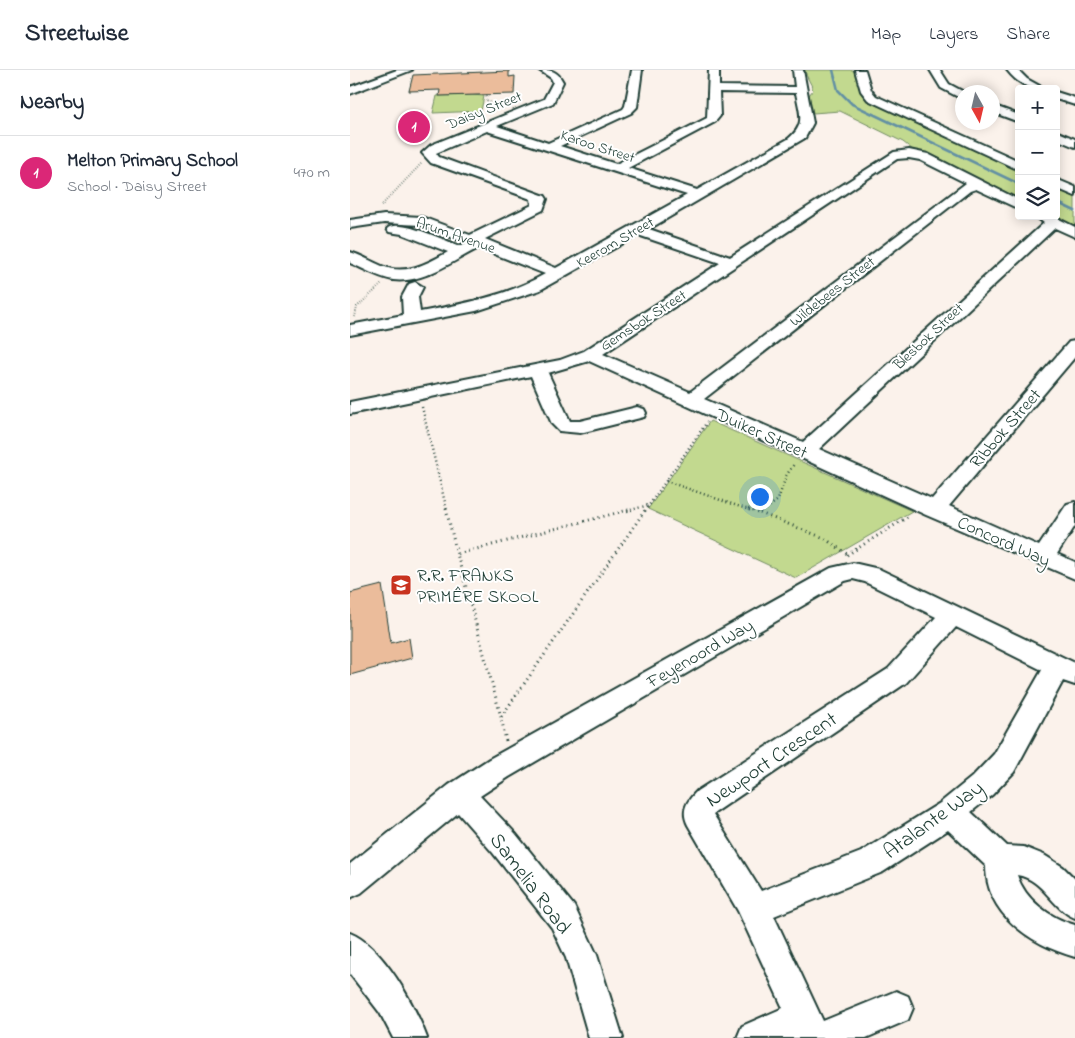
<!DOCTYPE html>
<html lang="en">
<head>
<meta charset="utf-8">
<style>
  :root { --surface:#fff; --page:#f6f6f7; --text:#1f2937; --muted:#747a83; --line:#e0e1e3; --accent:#db2777 }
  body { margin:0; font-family:"Indie Flower",sans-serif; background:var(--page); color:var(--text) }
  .controls { position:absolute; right:15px; top:15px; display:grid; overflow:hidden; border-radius:5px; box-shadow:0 2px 12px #0003 }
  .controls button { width:45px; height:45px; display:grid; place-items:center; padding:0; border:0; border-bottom:1px solid var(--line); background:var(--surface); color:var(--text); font:25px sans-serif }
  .compass { position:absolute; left:605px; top:15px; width:45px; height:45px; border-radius:50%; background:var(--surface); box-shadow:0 2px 12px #0003; rotate:172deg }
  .you { position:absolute; left:409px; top:426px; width:18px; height:18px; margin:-12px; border:4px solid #fff; border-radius:50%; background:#1a73e8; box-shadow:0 0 0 8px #1a73e833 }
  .badge { display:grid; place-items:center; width:32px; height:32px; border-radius:50%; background:var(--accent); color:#fff; font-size:16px; font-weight:700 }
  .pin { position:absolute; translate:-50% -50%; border:2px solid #fff; box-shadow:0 1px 5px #0006 }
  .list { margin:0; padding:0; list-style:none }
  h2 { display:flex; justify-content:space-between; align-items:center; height:65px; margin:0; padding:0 20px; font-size:21px }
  h2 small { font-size:16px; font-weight:400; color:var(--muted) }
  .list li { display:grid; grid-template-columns:32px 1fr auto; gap:15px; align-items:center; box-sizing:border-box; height:75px; padding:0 20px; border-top:1px solid var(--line) }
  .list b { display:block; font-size:19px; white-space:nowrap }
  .list p { margin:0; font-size:16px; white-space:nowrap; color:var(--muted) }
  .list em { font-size:16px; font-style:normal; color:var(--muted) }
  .icon { flex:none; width:28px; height:28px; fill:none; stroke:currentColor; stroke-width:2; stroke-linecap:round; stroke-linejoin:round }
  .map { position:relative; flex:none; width:725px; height:968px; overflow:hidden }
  header { display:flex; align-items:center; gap:30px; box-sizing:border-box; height:70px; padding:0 25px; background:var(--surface); border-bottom:1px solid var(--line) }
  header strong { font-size:24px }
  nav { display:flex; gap:28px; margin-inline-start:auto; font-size:18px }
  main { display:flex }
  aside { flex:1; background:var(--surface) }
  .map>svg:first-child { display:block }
  .green { fill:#c2d98f; stroke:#708b62 }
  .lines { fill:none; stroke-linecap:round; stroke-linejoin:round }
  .stream-far1 { stroke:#6290a4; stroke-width:2.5 }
  .stream { stroke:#6290a4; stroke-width:3 }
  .building { fill:#ebbc9b; stroke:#1f3d34 }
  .minor-casing { stroke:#1f3d34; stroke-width:4 }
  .path-far2 { stroke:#1f3d34; stroke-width:2; stroke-dasharray:0.5 2; stroke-linecap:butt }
  .path-far1 { stroke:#1f3d34; stroke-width:2.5; stroke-dasharray:1 3; stroke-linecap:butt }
  .path { stroke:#1f3d34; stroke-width:3; stroke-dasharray:1 4; stroke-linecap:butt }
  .minor { fill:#fff; fill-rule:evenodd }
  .labels { text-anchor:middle; stroke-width:4; stroke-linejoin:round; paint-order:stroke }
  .far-street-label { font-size:15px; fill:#1f3d34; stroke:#fff }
  .street-label { font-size:18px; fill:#1f3d34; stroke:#fff }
  .poi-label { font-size:18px; fill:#1f3d34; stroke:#fff; text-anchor:start }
  .near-street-label { font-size:21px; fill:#1f3d34; stroke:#fff }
</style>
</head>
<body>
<header>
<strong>Streetwise</strong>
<nav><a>Map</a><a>Layers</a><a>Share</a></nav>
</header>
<main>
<aside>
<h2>Nearby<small></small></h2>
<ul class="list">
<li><span class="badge">1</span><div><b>Melton Primary School</b><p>School · Daisy Street</p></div><em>470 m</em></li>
</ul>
</aside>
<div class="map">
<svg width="725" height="968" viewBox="0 0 725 968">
  <rect width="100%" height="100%" fill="#fbf2eb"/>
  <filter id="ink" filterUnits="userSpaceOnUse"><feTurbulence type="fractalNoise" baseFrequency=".02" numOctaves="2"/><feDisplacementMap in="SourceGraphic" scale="10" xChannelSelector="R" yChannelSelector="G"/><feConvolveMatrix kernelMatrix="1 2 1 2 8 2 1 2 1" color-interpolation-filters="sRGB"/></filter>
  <g filter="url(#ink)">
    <path class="green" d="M455 0H506L513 22 669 98V130L568 84 553 72 490 41 463 43 459 25 463 20C461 12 456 8 455 0Z
      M122 25 134 26 131 41 83 43 87 26Z
      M706 115 725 124V158L701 146H706Z
      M360 351 562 441 446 508 298 439Z"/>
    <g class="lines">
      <path class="stream-far1" d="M483 0 488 20 502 34 669 114"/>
      <path class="stream" d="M666 113 669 114
        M706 132 725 141"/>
    </g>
    <path class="building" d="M159 1V7L165 6 164 24 89 26 90 20 59 21 63 5Z
      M32 515 41 573 59 568 62 588 0 605V523Z"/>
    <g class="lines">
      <g class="minor-casing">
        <path id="minor" d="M47 0H62L0 24V17Z
          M189 0C201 0 207 0 213 12L203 33 147 56 198 73 273 39 275 36 282 0H292L287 37 281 43 210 76 266 94 357 48 359 0H369V16L445 17 443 0H453L463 53 455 68 299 159 380 187 544 82 559 80 578 84 669 130V139L626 119 620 121 354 329 453 372 694 153 685 146H703L725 157V167L705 158 469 379 582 429 719 272 725 271V287L599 436 689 476 717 434 725 432V456L707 484 725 492V509L576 445 239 291 198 303 220 351H230L287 337 294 339 296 343 294 347 230 363 209 361 202 354 181 306 0 344V332L210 290 234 281 370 193 288 165 190 220 126 241 0 265V255L53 245 52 227 59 214 65 212 73 217 68 227 70 242C113 234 157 226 195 204L129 178C104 190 73 214 43 210 28 207 14 199 0 193V182C11 185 22 192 32 196 56 206 78 193 98 182L52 164 39 162 37 159C47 147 96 171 110 176L116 173 70 155 34 153 0 158V150L34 145 72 147 120 165 182 135 181 129 81 93 72 83 81 75 194 29 203 12 201 8ZM369 22 446 23C450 44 456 55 438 69L347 120 278 98 365 52 370 46ZM137 61 337 125 206 198 135 169 193 140 197 129 195 126 89 87 86 83ZM559 88 570 90 616 113 340 322 253 284 547 89Z
          M505 0H515L521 20 526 26 669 91V100L518 30 511 21Z
          M580 0H590L599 14 614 22 612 29 591 18Z
          M657 0H668L677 9 695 19C678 19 668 14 657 0Z
          M706 22 725 28V35L706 29Z
          M642 35 669 45V52L642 42Z
          M706 61 725 69V77L706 69Z
          M706 109 725 117V126L706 118Z
          M503 493 529 499 725 593V615L713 611 664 702 642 725 621 742 657 776 674 777 694 785 713 797 725 809V848C702 839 694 809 667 805 675 830 700 848 725 855V887C682 875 636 845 636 796L598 760 533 802 424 846 473 951 546 921 558 926 563 938 558 950 516 968H387L392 956 433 938 388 841 338 755C331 741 336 732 347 721L538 599 586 547 515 512 503 509 495 511 159 707 130 726 165 763 224 836 247 885 273 968H239L216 888 202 858 143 783 108 743 11 823 0 828V794L99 715 139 689 481 498ZM606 557 692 600 644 684 622 707 590 733 511 782 411 821 363 744 556 613Z
          M0 863C33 876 65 935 77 968H43L30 943 0 904Z"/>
      </g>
      <path class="path-far2" d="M137 25 136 31 152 36
        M31 136 71 94
        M5 247 7 237 32 214"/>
      <path class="path-far1" d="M72 337 97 441
        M316 411 402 441
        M277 441 299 435
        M295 441 357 352
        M413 441 428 430 436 406 444 394"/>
      <path class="path" d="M96 439 107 484
        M398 439 409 443 414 439
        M410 443 474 468 497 484
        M497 485 559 446
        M151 647 107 484 282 439
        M156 671 151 647 296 439"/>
      <use href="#minor" class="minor"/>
    </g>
  </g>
  <defs>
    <g id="school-square" transform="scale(1.125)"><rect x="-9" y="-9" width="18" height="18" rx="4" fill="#c8321e" stroke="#fff"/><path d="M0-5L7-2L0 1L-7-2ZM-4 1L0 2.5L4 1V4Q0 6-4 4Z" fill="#fff"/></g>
  </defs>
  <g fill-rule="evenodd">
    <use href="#school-square" x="51" y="515"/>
  </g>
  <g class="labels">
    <g class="far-street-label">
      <text transform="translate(134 40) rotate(-22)" y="5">Daisy Street</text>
      <text transform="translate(248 76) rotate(18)" y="5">Karoo Street</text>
      <text transform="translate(106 165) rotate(19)" y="5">Arum Avenue</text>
      <text transform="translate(265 172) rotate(-30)" y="5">Keerom Street</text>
      <text transform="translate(482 221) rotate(-38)" y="5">Wildebees Street</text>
      <text transform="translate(293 250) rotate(-33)" y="5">Gemsbok Street</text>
      <text transform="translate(578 266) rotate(-43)" y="5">Blesbok Street</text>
    </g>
    <g class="street-label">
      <text transform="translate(655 358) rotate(-49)" y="6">Ribbok Street</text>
      <text transform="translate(412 363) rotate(24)" y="6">Duiker Street</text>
      <text transform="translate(654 471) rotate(24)" y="6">Concord Way</text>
      <text transform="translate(350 583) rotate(-30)" y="6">Feyenoord Way</text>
    </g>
    <g class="poi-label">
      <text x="67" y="511">R.R. FRANKS<tspan x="67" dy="21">PRIMÊRE SKOOL</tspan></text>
    </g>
    <g class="near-street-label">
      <text transform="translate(421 689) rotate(-34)" y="7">Newport Crescent</text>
      <text transform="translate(583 749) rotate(-36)" y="7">Atalante Way</text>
      <text transform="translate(181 813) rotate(53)" y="7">Samelia Road</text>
    </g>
  </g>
</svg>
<div class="controls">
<button>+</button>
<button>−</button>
<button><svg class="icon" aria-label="layers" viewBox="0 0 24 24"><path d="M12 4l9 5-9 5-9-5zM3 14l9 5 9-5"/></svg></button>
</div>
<svg class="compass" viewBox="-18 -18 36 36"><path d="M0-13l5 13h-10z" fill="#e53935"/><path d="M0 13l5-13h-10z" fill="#747a83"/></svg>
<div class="you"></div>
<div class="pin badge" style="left:64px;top:57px">1</div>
</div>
</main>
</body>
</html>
